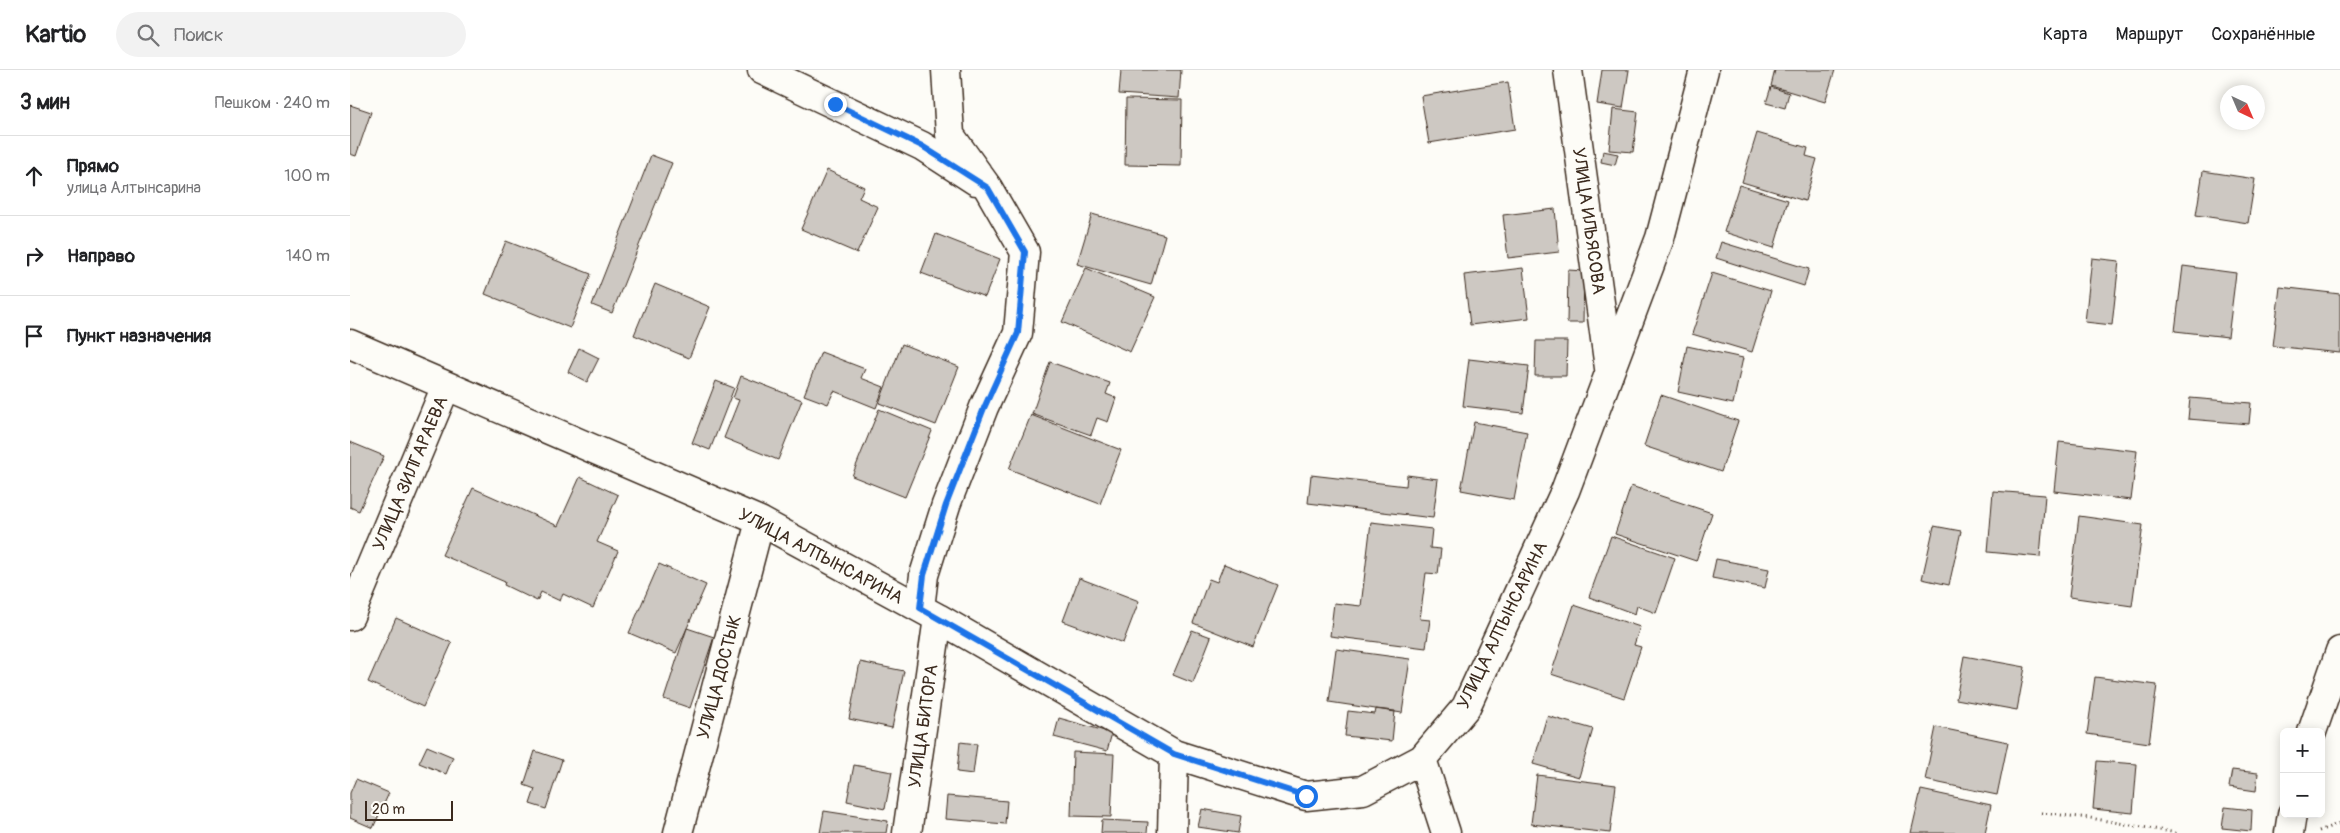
<!DOCTYPE html>
<html lang="ru">
<head>
<meta charset="utf-8">
<style>
  :root { --surface:#fff; --page:#f2f2f2; --text:#202124; --muted:#757577; --line:#e0e0e0 }
  body { margin:0; font-family:Pangolin,sans-serif; background:var(--page); color:var(--text) }
  .controls { position:absolute; right:15px; bottom:15px; display:grid; overflow:hidden; border-radius:8px; box-shadow:0 2px 12px #0003 }
  .controls button { width:45px; height:45px; display:grid; place-items:center; padding:0; border:0; border-bottom:1px solid var(--line); background:var(--surface); color:var(--text); font:25px sans-serif }
  .compass { position:absolute; left:1870px; top:15px; width:45px; height:45px; border-radius:50%; background:var(--surface); box-shadow:0 2px 12px #0003; rotate:136deg }
  .scale { position:absolute; left:15px; bottom:12px; width:88px; box-sizing:border-box; padding-left:5px; border:2px solid #3b2a1e; border-top:0; font-size:14px; line-height:18px; white-space:nowrap; color:#3b2a1e; -webkit-text-stroke:4px #fdfcf7; paint-order:stroke }
  .stop { position:absolute; width:15px; height:15px; margin:-11px; border:4px solid #1a73e8; border-radius:50%; background:#fff }
  .stop.end { background:#1a73e8; border-color:#fff; box-shadow:0 1px 5px #0008 }
  .list { margin:0; padding:0; list-style:none }
  h2 { display:flex; justify-content:space-between; align-items:center; height:65px; margin:0; padding:0 20px; font-size:21px }
  h2 small { font-size:16px; font-weight:400; color:var(--muted) }
  .list li { display:grid; grid-template-columns:32px 1fr auto; gap:15px; align-items:center; box-sizing:border-box; height:80px; padding:0 20px; border-top:1px solid var(--line) }
  .list b { display:block; font-size:19px; white-space:nowrap }
  .list p { margin:0; font-size:16px; white-space:nowrap; color:var(--muted) }
  .list em { font-size:16px; font-style:normal; color:var(--muted) }
  .icon { flex:none; width:28px; height:28px; fill:none; stroke:currentColor; stroke-width:2; stroke-linecap:round; stroke-linejoin:round }
  .map { position:relative; flex:none; width:1990px; height:763px; overflow:hidden }
  header { display:flex; align-items:center; gap:30px; box-sizing:border-box; height:70px; padding:0 25px; background:var(--surface); border-bottom:1px solid var(--line) }
  header strong { font-size:24px }
  nav { display:flex; gap:28px; margin-inline-start:auto; font-size:18px }
  .search { width:350px; height:45px; background:var(--page); display:flex; align-items:center; gap:12px; box-sizing:border-box; padding:0 18px; border-radius:28px; color:var(--muted); font-size:19px }
  main { display:flex }
  aside { flex:1; background:var(--surface) }
  .map>svg:first-child { display:block }
  .building { fill:#cdc8c2; stroke:#3b2a1e }
  .lines { fill:none; stroke-linecap:round; stroke-linejoin:round }
  .minor-casing { stroke:#3b2a1e; stroke-width:31 }
  .path { stroke:#3b2a1e; stroke-width:3; stroke-dasharray:1 4; stroke-linecap:butt }
  .minor { stroke:#fdfcf7; stroke-width:28 }
  .route { stroke:#1a73e8; stroke-width:6 }
  .labels { text-anchor:middle; stroke-width:4; stroke-linejoin:round; paint-order:stroke }
  .street-label { font-size:18px; fill:#3b2a1e; stroke:#fdfcf7 }
</style>
</head>
<body>
<header>
<strong>Kartio</strong>
<div class="search"><svg class="icon" aria-label="search" viewBox="0 0 24 24"><circle cx="10" cy="10" r="6"/><path d="M15 15l6 6"/></svg>Поиск</div>
<nav><a>Карта</a><a>Маршрут</a><a>Сохранённые</a></nav>
</header>
<main>
<aside>
<h2>3 мин<small>Пешком · 240 m</small></h2>
<ul class="list">
<li><svg class="icon" aria-label="ahead" viewBox="0 0 24 24"><path d="M12 20V5M6 11l6-6 6 6"/></svg><div><b>Прямо</b><p>улица Алтынсарина</p></div><em>100 m</em></li>
<li><svg class="icon" aria-label="right" viewBox="0 0 24 24"><path d="M7 20v-9h11M14 6l5 5-5 5"/></svg><div><b>Направо</b></div><em>140 m</em></li>
<li><svg class="icon" aria-label="arrive" viewBox="0 0 24 24"><path d="M6 21V4h12l-3 4 3 4H6"/></svg><div><b>Пункт назначения</b></div></li>
</ul>
</aside>
<div class="map">
<svg width="1990" height="763" viewBox="0 0 1990 763">
  <rect width="100%" height="100%" fill="#fdfcf7"/>
  <filter id="ink" filterUnits="userSpaceOnUse"><feTurbulence type="fractalNoise" baseFrequency=".02" numOctaves="2"/><feDisplacementMap in="SourceGraphic" scale="10" xChannelSelector="R" yChannelSelector="G"/><feConvolveMatrix kernelMatrix="1 2 1 2 8 2 1 2 1" color-interpolation-filters="sRGB"/></filter>
  <g filter="url(#ink)">
    <path class="building" d="M771 0H831L829 28 769 24Z
      M1252 0H1279L1273 38 1247 34Z
      M1425 0H1485L1475 32 1421 16Z
      M1158 12 1165 59 1079 73 1071 26Z
      M1421 17 1439 23 1435 38 1416 33Z
      M776 29 832 30 831 96 775 95Z
      M0 35 21 42 6 86 0 84Z
      M1263 39 1288 42 1283 82 1259 80Z
      M1407 63 1458 78 1456 86 1467 89 1455 131 1392 112Z
      M1253 81 1268 84 1265 95 1251 92Z
      M301 85 322 93 262 243 242 235Z
      M477 100 514 117 509 128 528 137 507 183 451 159Z
      M1853 101 1905 109 1898 153 1846 145Z
      M1389 115 1438 130 1424 178 1374 162Z
      M1205 139 1209 182 1158 188 1153 145Z
      M742 144 815 165 801 215 727 194Z
      M586 164 650 189 635 227 571 203Z
      M156 171 241 204 220 258 135 224Z
      M1371 172 1459 199 1454 216 1366 188Z
      M1742 188 1769 191 1762 255 1735 252Z
      M1833 196 1886 203 1878 267 1825 261Z
      M736 198 805 227 780 282 712 252Z
      M1173 198 1179 248 1120 255 1114 205Z
      M1218 200 1234 201 1233 253H1217Z
      M1362 203 1421 221 1402 282 1342 264Z
      M305 214 360 237 339 288 284 265Z
      M1930 217 1990 224V283L1923 276Z
      M1186 271H1217L1216 306H1185Z
      M552 274 609 297 586 355 529 333Z
      M1337 276 1393 288 1383 334 1328 322Z
      M229 278 249 288 237 312 218 302Z
      M471 282 515 299 511 308 534 317 526 338 484 321 478 334 454 325Z
      M1119 289 1179 296 1173 343 1113 336Z
      M700 292 760 313 756 324 766 328 758 352 747 348 741 365 682 344Z
      M391 306 452 330 428 390 374 368 389 330 383 328Z
      M366 311 384 318 360 380 342 373Z
      M1311 325 1388 351 1371 402 1294 376Z
      M1840 328 1901 333 1899 354 1838 349Z
      M529 339 582 361 555 427 502 406Z
      M681 345 771 380 750 434 659 399Z
      M1124 352 1177 362 1164 430 1111 420Z
      M0 372 34 386 9 441 0 437Z
      M1709 372 1787 381 1781 430 1704 421Z
      M961 405 1056 416 1057 405 1088 409 1083 448 958 433Z
      M230 407 268 425 247 472 268 481 243 538 213 524 210 531 191 522 187 531 154 515 155 512 92 485 123 418 208 456Z
      M1281 416 1362 443 1346 491 1265 464Z
      M1643 421 1695 425 1690 487 1638 482Z
      M1729 446 1793 455 1782 536 1719 527Z
      M1021 452 1082 459 1080 478 1091 479 1088 504 1076 503 1070 549 1080 550 1076 578 980 566 984 533 1011 536Z
      M1584 456 1611 461 1599 515 1572 509Z
      M1261 466 1325 488 1306 543 1287 536 1285 544 1239 527Z
      M1366 489 1419 499 1415 518 1362 508Z
      M309 494 356 515 326 583 279 563Z
      M874 494 928 515 903 577 843 553 859 509 867 512Z
      M729 508 789 531 773 573 713 551Z
      M1224 535 1290 557 1284 575 1291 577 1274 628 1201 604Z
      M46 548 102 573 73 637 18 612Z
      M337 558 364 567 340 638 314 629Z
      M842 560 861 567 843 613 823 605Z
      M986 579 1060 589 1052 643 979 632Z
      M1614 586 1675 597 1667 640 1606 629Z
      M510 592 554 601 542 658 499 649Z
      M1745 607 1807 615 1799 673 1737 664Z
      M1026 639 1045 641 1042 671 995 666 998 641 1025 644Z
      M1197 646 1243 659 1229 707 1183 694Z
      M709 648 762 663 757 681 704 667Z
      M1586 657 1658 672 1647 725 1575 710Z
      M610 672 627 674 623 704 607 702Z
      M77 676 103 687 96 704 69 693Z
      M185 681 212 690 196 739 180 734 185 719 174 715Z
      M723 682 764 684 761 747 721 746Z
      M1747 691 1787 694 1783 743 1743 739Z
      M504 695 542 702 535 739 497 731Z
      M1882 700 1908 703 1906 721 1879 717Z
      M1187 705 1266 715 1260 763 1181 754Z
      M6 709 39 723 23 758 0 748V723Z
      M1571 720 1641 735 1635 763H1561Z
      M597 726 657 731 655 754 595 749Z
      M1875 737 1902 740 1901 761 1872 758Z
      M852 739 891 746 888 763 848 757Z
      M474 741 538 751 536 763H470Z
      M752 750 798 752 797 763H751Z"/>
    <g class="lines">
      <g class="minor-casing">
        <path id="minor" d="M412 0 572 76 626 111
          M1218 0 1259 298
          M0 274 410 451 588 548 824 684 956 726 1013 720 1072 689 1116 637 1215 421 1310 168 1354 0
          M570 538 574 505 596 435 634 337 668 263 675 182 638 118 600 65 596 0
          M0 546 96 316
          M1962 662 1990 581
          M1072 689 1096 763
          M328 763 410 451
          M557 763 588 548
          M822 763 824 684
          M1939 763 1942 744"/>
      </g>
      <path class="path" d="M1691 743 1740 748 1827 763
        M1969 761 1990 753"/>
      <use href="#minor" class="minor"/>
    </g>
  </g>
  <g class="lines" filter="url(#ink)">
    <path class="route" d="M485 34 572 76 638 118 675 182 668 263 634 338 596 435 574 505 570 538 824 684 956 726"/>
  </g>
  <g class="labels">
    <g class="street-label">
      <text transform="translate(1239 151) rotate(82)" y="6">УЛИЦА ИЛЬЯСОВА</text>
      <text transform="translate(60 403) rotate(-67)" y="6">УЛИЦА ЗИЛГАРАЕВА</text>
      <text transform="translate(471 486) rotate(28)" y="6">УЛИЦА АЛТЫНСАРИНА</text>
      <text transform="translate(1152 555) rotate(-64)" y="6">УЛИЦА АЛТЫНСАРИНА</text>
      <text transform="translate(369 607) rotate(-75)" y="6">УЛИЦА ДОСТЫК</text>
      <text transform="translate(573 656) rotate(-82)" y="6">УЛИЦА БИТОРА</text>
    </g>
  </g>
</svg>
<div class="controls">
<button>+</button>
<button>−</button>
</div>
<svg class="compass" viewBox="-18 -18 36 36"><path d="M0-13l5 13h-10z" fill="#e53935"/><path d="M0 13l5-13h-10z" fill="#757577"/></svg>
<div class="scale">20 m</div>
<div class="stop" style="left:956px;top:726px"></div>
<div class="stop end" style="left:485px;top:34px"></div>
</div>
</main>
</body>
</html>
